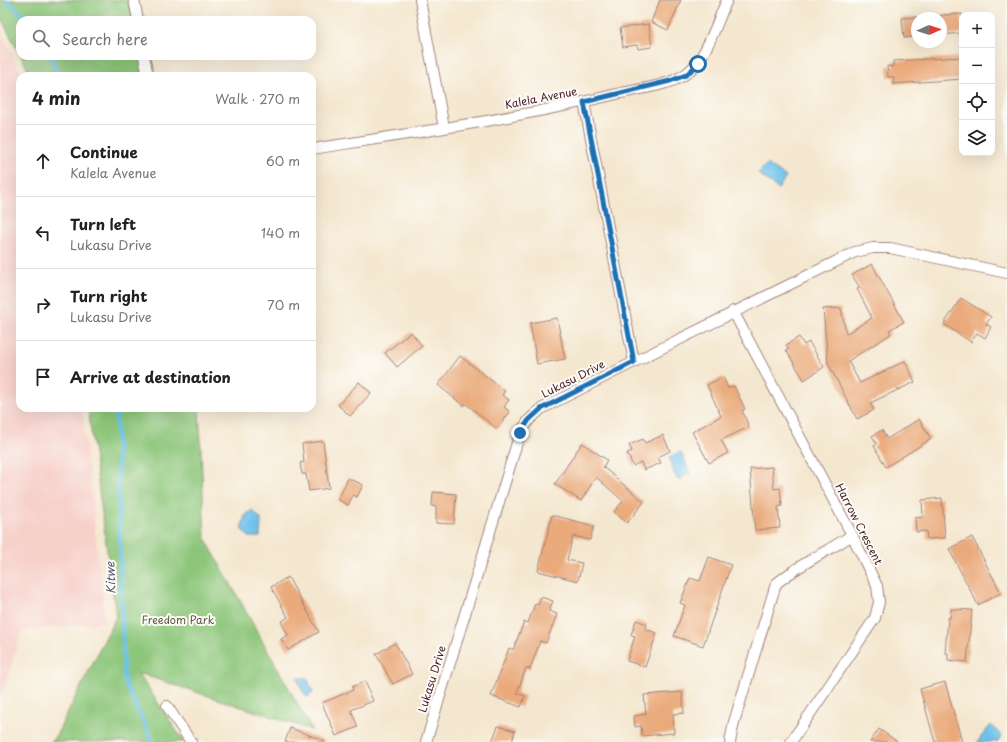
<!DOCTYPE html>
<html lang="en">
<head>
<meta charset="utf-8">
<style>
  :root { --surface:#fff; --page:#f2f2f2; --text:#222; --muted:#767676; --line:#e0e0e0 }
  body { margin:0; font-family:"Playpen Sans",sans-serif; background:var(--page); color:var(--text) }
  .controls { position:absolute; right:12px; top:12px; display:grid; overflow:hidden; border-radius:8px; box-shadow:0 4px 16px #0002 }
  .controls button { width:36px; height:36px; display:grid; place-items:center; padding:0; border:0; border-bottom:1px solid var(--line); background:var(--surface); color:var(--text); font:20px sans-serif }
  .compass { position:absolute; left:911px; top:12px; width:36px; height:36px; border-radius:50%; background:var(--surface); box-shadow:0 4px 16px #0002; rotate:87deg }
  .stop { position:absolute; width:12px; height:12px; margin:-9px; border:3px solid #1f6fb2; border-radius:50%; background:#fff }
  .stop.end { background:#1f6fb2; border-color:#fff; box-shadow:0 1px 4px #0008 }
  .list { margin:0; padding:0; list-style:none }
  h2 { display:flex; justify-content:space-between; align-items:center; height:52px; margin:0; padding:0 16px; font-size:17px }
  h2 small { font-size:13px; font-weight:400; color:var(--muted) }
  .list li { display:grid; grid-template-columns:26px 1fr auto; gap:12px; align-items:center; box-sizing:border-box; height:72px; padding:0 16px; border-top:1px solid var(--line) }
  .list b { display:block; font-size:15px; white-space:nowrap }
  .list p { margin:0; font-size:13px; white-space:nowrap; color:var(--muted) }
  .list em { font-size:13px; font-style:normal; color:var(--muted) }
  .icon { flex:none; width:22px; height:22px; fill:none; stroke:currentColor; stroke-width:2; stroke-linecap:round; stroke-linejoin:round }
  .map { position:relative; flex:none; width:1007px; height:742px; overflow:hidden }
  .search { position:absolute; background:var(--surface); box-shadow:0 4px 16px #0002; left:16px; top:16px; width:300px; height:44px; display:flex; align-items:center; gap:10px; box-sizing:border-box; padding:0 14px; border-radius:12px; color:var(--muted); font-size:15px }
  .panel { position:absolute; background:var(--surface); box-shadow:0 4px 16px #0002; left:16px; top:72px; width:300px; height:340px; border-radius:12px }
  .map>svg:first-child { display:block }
  .built { fill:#f7d0ca }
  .park { fill:#8dc67a; stroke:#6c7252 }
  .water { fill:#6ec2eb; stroke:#5c708b }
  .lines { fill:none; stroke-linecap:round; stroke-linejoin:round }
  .stream { stroke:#6ec2eb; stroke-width:4 }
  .building { fill:#eaaa7b }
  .minor-casing { stroke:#9f837d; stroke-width:12 }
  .minor { stroke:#fff; stroke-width:10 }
  .route { stroke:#1f6fb2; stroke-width:5 }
  .labels { text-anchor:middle; stroke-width:4; stroke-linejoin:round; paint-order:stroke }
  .street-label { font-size:11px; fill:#4a1f2b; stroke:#fdfcf7 }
  .park-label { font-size:11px; fill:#615947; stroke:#fdfcf7 }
  .water-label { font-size:12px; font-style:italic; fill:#57586e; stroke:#fdfcf7 }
</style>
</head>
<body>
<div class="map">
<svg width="1007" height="742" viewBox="0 0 1007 742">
  <rect width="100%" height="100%" fill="#fdfcf7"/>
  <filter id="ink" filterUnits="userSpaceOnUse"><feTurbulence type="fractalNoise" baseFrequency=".025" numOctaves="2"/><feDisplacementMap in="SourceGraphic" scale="8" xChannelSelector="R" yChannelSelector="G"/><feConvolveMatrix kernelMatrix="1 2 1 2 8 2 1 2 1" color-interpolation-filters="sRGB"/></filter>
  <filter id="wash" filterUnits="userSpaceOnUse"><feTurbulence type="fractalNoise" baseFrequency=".012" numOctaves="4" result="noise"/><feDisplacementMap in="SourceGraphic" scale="16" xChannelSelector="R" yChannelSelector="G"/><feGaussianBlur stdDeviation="0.9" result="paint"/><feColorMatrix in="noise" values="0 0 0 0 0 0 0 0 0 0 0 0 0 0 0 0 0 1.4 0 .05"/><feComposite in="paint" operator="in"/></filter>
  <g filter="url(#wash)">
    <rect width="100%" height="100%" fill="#f4e7cf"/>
    <path class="built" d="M0 29 22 76H20V408H82L105 622 22 631 0 700Z"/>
    <path class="park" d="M0 0H135L139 20H20V55L0 16Z
      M21 56H146L149 76H31Z
      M88 408H199L205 538 312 730 138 673 184 742H51L57 734 116 617Z"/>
    <path class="water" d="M767 164 786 177 778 189 758 173Z
      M681 452 690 473 678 480 674 473 669 456Z
      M252 510 261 519 260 537H249L241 529 245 516Z
      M297 678H307L313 693 307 697 302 690Z
      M991 725 1002 736 997 742H977Z"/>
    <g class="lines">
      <path class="stream" d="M6 0 29 20
        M51 56 58 76
        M116 408 124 681 153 742"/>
    </g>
    <g id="blocks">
      <path class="building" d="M660 0H681L668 30 651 22Z
        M962 14V33L941 35V15Z
        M917 17V37L904 38 902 18Z
        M649 24 652 47 638 49 637 45 623 47 620 28Z
        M962 57V79L893 84 894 77H888L887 66 893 67V61Z
        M872 264 904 322 889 330 891 334 848 361 860 383 905 361 915 382 870 403 874 410 857 419 828 363 823 309 841 308 846 334 872 318 857 289 860 288 852 275Z
        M961 298 991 317 986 324 991 327 985 338 977 333 971 342 944 324Z
        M557 318 565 359 537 364 530 323Z
        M411 332 422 346 397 367 385 353Z
        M799 337 804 345 809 342 824 367 804 380 786 350 789 349 786 345Z
        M460 356 505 391 502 395 509 400 504 407 510 412 497 429 465 403 464 406 438 385Z
        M723 377 728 388 734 386 745 409 742 410 749 427 721 440 728 453 709 463 692 432 721 416 707 385Z
        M359 382 371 393 350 416 338 405Z
        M919 419 931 439 886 467 874 446 877 444 872 436 882 430 887 439Z
        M663 435 670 451 658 457 661 463 644 470 641 462 633 466 627 453 632 451 629 445 643 439 645 443Z
        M323 441 329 488 309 491 306 474H302L300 463 304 462 302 444Z
        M582 443 607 460 603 467 644 502 627 523 614 512 623 501 596 477 581 501 555 484Z
        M772 467 774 489 780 488 782 506 778 507 780 528 755 530 750 469Z
        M348 478 363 485 357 497 353 495 348 505 338 500Z
        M433 492 456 494 454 524 436 523V507L432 506Z
        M942 498 945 538 927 539 926 531 916 532 915 518 923 517 922 500Z
        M552 515 594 526 590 540 573 536 567 560 582 563 578 581 538 571Z
        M972 537 1001 593 978 605 949 549Z
        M709 557 731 565 703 646 674 636 685 605 680 603 690 578 700 581Z
        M288 577 319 632 288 650 281 639 288 635 281 622 288 617 271 587Z
        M541 597 553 601 549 611 557 614 546 643 540 641 530 669 526 668 517 693 525 696 521 707 491 696 509 648 513 650 524 622 528 623 535 604 538 605Z
        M951 609 972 610 967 662 948 660V653H945L948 618H950Z
        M636 620 647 624 645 629 657 633 645 667 627 661 635 636 631 635Z
        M395 643 412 674 393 684 376 654Z
        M365 681 373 701 351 710 358 727 336 736 322 703 353 690 352 687Z
        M945 682 962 742H935L920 689Z
        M682 692 684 713 673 714 674 733 642 736 641 726 635 727 634 716 646 714 644 695Z
        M498 726 515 731 512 742H492Z
        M290 728 325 741V742H285Z
        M879 729 898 742H870Z"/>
    </g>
  </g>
  <g filter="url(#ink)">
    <use href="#blocks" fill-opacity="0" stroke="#9f837d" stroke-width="1"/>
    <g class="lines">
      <g class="minor-casing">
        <path id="minor" d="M134 0 138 20
          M420 0 444 128
          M144 56 148 76
          M312 149C415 133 519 118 621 93 640 89 672 85 687 73 706 59 717 22 727 0
          M733 311 852 535 877 586 879 602 875 618 791 742
          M634 362 855 252 873 248H890L1007 273
          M167 706 191 742
          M426 742 520 433 529 420 541 409 634 362 584 102
          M730 742 734 722 776 584C799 564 827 552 852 535"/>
      </g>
      <use href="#minor" class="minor"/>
    </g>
  </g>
  <g class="lines" filter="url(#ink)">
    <path class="route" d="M520 433 529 420 541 409 634 362 584 102 670 81 686 75 698 64"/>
  </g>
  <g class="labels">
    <g class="street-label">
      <text transform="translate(541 98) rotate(-11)" y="4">Kalela Avenue</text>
      <text transform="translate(573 379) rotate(-27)" y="4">Lukasu Drive</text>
      <text transform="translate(859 524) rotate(63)" y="4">Harrow Crescent</text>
      <text transform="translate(432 679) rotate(-73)" y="4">Lukasu Drive</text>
    </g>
    <g class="park-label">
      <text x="178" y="624">Freedom Park</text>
    </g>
    <g class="water-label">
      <text transform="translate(111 578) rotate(-92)" y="4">Kitwe</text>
    </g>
  </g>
</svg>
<div class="controls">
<button>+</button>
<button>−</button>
<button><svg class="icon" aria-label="locate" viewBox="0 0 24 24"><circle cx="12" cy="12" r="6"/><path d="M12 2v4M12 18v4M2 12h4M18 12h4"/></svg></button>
<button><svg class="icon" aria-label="layers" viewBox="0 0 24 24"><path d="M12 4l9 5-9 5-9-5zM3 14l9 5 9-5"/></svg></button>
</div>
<svg class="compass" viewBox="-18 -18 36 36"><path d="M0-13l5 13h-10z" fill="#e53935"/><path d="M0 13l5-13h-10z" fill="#767676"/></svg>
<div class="stop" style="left:698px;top:64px"></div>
<div class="stop end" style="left:520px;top:433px"></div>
<div class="search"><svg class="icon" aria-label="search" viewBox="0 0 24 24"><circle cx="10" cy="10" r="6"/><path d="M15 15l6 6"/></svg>Search here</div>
<section class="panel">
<h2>4 min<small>Walk · 270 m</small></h2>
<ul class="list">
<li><svg class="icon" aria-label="ahead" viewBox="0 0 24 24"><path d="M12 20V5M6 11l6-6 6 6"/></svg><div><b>Continue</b><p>Kalela Avenue</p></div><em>60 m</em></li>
<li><svg class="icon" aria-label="left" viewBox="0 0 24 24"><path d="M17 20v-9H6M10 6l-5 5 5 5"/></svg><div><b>Turn left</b><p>Lukasu Drive</p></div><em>140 m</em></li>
<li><svg class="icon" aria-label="right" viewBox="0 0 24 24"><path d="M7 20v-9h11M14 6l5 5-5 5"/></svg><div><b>Turn right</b><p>Lukasu Drive</p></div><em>70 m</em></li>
<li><svg class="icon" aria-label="arrive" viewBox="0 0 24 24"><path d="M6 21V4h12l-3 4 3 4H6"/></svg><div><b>Arrive at destination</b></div></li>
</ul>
</section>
</div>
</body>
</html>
